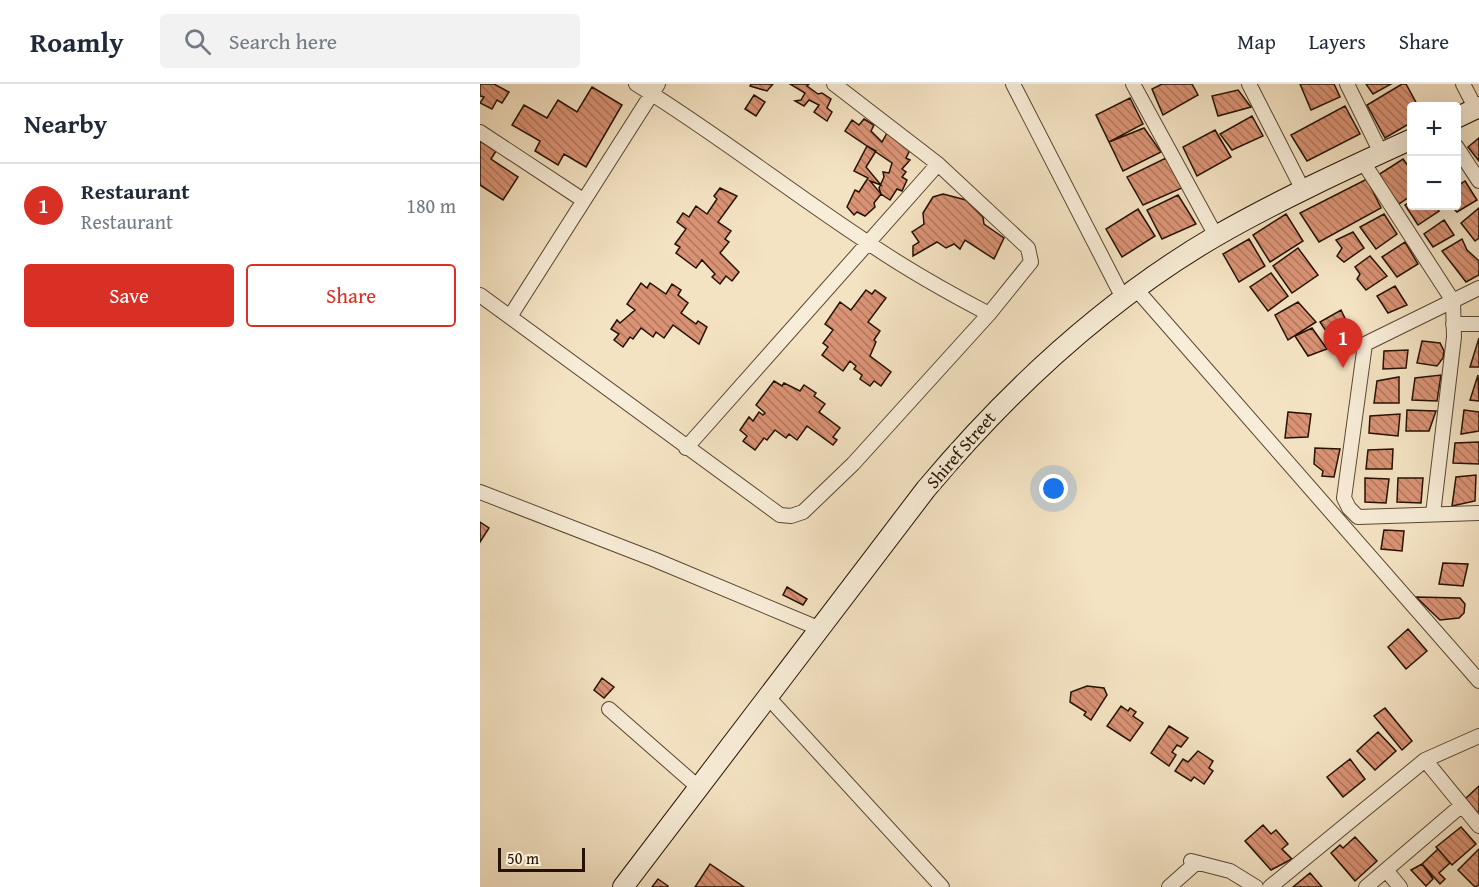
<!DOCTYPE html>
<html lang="en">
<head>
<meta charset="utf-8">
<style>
  :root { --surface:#fff; --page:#f2f2f3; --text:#1f2937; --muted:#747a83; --line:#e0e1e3; --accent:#d93025 }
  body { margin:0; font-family:"Gentium Book Plus",serif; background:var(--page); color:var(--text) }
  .controls { position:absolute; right:18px; top:18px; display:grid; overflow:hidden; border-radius:6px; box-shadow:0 6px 24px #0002 }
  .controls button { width:54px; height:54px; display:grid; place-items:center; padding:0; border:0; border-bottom:2px solid var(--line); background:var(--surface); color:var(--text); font:30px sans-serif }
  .scale { position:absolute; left:18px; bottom:15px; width:87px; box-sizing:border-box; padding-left:6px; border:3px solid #241101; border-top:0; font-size:16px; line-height:21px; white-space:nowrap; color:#241101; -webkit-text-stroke:4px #f8edd8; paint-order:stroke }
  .you { position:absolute; left:574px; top:405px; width:21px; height:21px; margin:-15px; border:4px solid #fff; border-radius:50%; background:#1a73e8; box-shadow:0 0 0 9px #1a73e833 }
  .badge { display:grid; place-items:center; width:39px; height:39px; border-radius:50%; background:var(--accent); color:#fff; font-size:20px; font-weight:700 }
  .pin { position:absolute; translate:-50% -50px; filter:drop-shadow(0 2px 3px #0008) }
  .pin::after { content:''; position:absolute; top:32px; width:21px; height:18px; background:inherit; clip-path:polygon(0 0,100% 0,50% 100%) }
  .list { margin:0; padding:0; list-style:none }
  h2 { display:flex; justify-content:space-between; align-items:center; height:78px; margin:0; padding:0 24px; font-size:26px }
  h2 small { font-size:20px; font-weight:400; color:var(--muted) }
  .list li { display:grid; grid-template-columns:39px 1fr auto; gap:18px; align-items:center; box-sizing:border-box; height:84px; padding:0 24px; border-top:2px solid var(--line) }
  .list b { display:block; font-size:22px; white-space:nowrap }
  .list p { margin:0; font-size:20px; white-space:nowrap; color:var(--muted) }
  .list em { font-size:20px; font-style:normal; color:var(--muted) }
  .actions { display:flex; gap:12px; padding:18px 24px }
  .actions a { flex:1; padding:14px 0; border:2px solid var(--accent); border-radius:6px; text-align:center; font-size:21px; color:var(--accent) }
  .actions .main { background:var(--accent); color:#fff }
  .icon { flex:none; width:33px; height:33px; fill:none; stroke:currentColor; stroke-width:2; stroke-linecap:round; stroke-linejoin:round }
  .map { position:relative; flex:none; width:999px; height:803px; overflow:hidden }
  header { display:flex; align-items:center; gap:36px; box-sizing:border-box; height:84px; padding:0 30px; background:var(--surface); border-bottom:2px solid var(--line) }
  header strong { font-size:28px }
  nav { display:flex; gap:33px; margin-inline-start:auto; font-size:21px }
  .search { width:420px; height:54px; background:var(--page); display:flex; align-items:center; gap:15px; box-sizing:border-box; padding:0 21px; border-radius:6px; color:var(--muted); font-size:22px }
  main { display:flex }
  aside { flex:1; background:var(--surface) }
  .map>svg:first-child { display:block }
  .building { fill:url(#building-back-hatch); stroke:#241101; stroke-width:1.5 }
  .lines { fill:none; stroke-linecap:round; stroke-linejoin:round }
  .minor-casing { stroke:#584632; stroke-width:16 }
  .secondary-casing { stroke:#241101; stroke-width:22 }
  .minor { stroke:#f8edd8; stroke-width:14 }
  .secondary { stroke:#f8edd8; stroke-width:20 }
  .labels { text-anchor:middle; stroke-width:6; stroke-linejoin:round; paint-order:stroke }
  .street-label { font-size:18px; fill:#241101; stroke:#f8edd8 }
</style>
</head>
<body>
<header>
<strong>Roamly</strong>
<div class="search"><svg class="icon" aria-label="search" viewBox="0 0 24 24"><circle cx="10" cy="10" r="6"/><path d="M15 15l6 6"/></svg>Search here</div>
<nav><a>Map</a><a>Layers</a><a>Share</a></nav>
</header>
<main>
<aside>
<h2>Nearby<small></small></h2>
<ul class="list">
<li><span class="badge">1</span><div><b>Restaurant</b><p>Restaurant</p></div><em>180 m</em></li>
</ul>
<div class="actions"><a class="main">Save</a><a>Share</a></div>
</aside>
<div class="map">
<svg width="999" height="803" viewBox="0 0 999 803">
  <defs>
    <pattern id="building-back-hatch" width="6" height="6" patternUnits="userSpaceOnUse" patternTransform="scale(1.5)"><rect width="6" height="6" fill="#da9375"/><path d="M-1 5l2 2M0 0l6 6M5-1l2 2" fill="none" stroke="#b1775e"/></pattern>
  </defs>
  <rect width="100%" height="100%" fill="#f4e3c3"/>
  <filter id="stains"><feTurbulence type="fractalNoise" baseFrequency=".00333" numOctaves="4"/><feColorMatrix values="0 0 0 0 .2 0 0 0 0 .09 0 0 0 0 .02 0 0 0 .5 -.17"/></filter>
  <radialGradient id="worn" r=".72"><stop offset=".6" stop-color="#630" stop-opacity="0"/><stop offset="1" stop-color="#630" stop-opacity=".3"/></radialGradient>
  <path class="building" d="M0 0H14L29 8 22 19 17 16 12 25 0 19 4 13 0 12Z
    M271 0H293L287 7 270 2Z
    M310 0H329L327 2 338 10 342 9 351 15 347 24 352 28 347 37 334 28 339 21 329 16 324 22 315 17 321 16 325 9Z
    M682 0H712L718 11 683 31 672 5Z
    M820 0H854L860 13 831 26Z
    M886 0H911L893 10Z
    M922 0H926L938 22H932V38L905 54 887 21Z
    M112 3 142 21 106 83 84 70 78 81 55 67 60 57 32 41 44 21 67 34 78 16 97 28Z
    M758 6 771 23 738 32 732 12Z
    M274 11 285 18 276 32 265 25Z
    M650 14 663 40 629 58 616 31Z
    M865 22 880 50 827 77 811 51Z
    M772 32 783 52 752 66 740 50Z
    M384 35 394 41 391 47 402 58 407 49 431 64 426 74 430 76 422 85 426 88 422 93 427 96 422 107 417 105 410 116 401 110 399 104 404 93 403 88 409 89 412 79 365 47 372 36 379 41Z
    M664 44 681 68 643 87 629 58Z
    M735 46 751 73 717 92 703 63Z
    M999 54V77L988 63Z
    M0 57 16 67 11 75 38 93 23 116 0 101Z
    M387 62 396 67 386 83 401 101 390 97 401 110 394 119 395 123 385 132 377 128 374 131 367 123 375 106 379 108 388 94 374 87Z
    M686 74 702 104 663 121 647 93Z
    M923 75 932 87V111L916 122 895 93Z
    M887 95 901 124 839 158 820 129Z
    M985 97 997 116 977 128 971 122H976V103Z
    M240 104 257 112 238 138 251 147 245 155 249 158 240 169 259 188 252 197 246 192 240 200 232 193 235 190 222 176 216 184 196 169 200 163 195 160 206 145 197 138 203 129 209 133 216 122 227 130 237 115 234 112Z
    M463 110 486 116 503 133 504 140 524 154 514 175 485 156 480 165 474 160 466 164 457 158 433 172V162L439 158 432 148 444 140 443 129 453 113Z
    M698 111 716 140 682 155 667 126Z
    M932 117V122H955L959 127 938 141 925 121Z
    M999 124V154L995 157 981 139Z
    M658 125 675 152 642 173 626 145Z
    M806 130 823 157 790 178 773 151Z
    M904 130 917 150 896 165 880 143Z
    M964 136 974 151 953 163 944 150Z
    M873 148 884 164 864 178 857 172 862 164 856 156Z
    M769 155 785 182 759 198 743 170Z
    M982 155 987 166 999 177V191L986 198 962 167Z
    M925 158 938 180 917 193 902 173Z
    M818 164 838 191 812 209 793 182Z
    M890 172 907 192 886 206 877 195 880 190 875 183Z
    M791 189 808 212 788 227 770 203Z
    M161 199 167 204 170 199 186 210 192 200 201 206 198 211 208 219 201 229 216 240 218 237 227 243 219 260 193 241 184 254 176 248 173 253 161 244 153 255 150 253 143 263 134 256 139 250 131 245 137 236 140 239 155 226 147 220Z
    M915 202 927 221 908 229 897 212Z
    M386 206 392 210 395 206 406 214 388 238 400 247 394 256 396 258 390 272 411 288 401 302 394 297 390 302 380 295 382 291 374 285 376 282 370 277 363 287 342 271 348 263 343 259 353 246 345 240 360 218 371 226Z
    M818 218 836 238 808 256 795 231Z
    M861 226 872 249 854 259 840 238Z
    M832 244 847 265 828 272 815 252Z
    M999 254V283H990Z
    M942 257 960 259 964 267 963 274 957 282 937 279Z
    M928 266 926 284 903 285 904 267Z
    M961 291 957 317 932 316 935 294Z
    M998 291 999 317 990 316Z
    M919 293V319H894L897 297Z
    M294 297 302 302 304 299 320 307 324 301 336 309 334 312 345 320 339 328 360 344 353 353 357 356 353 361 327 342 317 356 309 350 306 354 295 346 287 356 284 354 275 366 263 357 267 352 260 346 269 333 273 337 279 328 283 331 285 329 276 321Z
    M927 326 956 327 949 347H926Z
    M984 326 999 328V347L981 350Z
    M808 328 831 330 828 353 805 354Z
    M920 330 918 352 889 349 890 332Z
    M999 358V380L973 379 975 359Z
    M835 364 860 365 854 393 842 392 843 387 834 380Z
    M913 365 912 385H886L888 366Z
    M996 391 995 417 972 422 976 393Z
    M885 394 909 395 906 419 885 418Z
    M918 394H943L941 419 917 418Z
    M0 438 9 444 0 458Z
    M904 446 924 447 922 467 901 465Z
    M963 479 988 480 983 502 959 500Z
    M307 503 327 515 323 521 303 511Z
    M936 513 980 514 985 520 984 529 979 534 960 536Z
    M928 545 947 567 926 585 908 563Z
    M122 594 134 603 124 614 114 606Z
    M607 602 624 604 627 611 611 636 604 631 606 628 590 618 591 608Z
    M641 622 648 627 650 624 656 628 653 632 663 639 650 657 627 642Z
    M905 624 932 657 922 666 894 632Z
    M689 642 708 654 701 663 697 661 692 668 696 671 689 682 671 669Z
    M898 648 916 667 895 686 877 667Z
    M718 667 733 677 729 684 733 687 724 700 714 693 711 697 695 687 703 675 708 678Z
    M870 675 885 695 863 713 847 693Z
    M999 702V731L985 715Z
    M783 741 791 750 796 746 808 760 802 765 812 775 791 786 765 757Z
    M981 743 996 760 972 781 956 763Z
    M875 753 897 777 875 797 851 769 860 761 863 764Z
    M958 765 970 779 959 789 965 795 960 800 942 780Z
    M999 765V801L995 803 978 786Z
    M230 780 264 803H215Z
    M942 780 953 795 946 802 931 786Z
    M830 789 842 803H813Z
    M178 795 188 802 187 803H172Z"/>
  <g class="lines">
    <g class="minor-casing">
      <path id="minor" d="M156 0C236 49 309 107 387 158 426 185 467 208 509 230
        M533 0 643 214
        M653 0 736 152
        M769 0 823 106
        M867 0 901 69
        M983 0 996 25
        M0 48 103 116
        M976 62 999 97
        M883 78 973 217 974 253 953 430
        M999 204 885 260 864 414 869 424 878 433 999 429
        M656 205 999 597
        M0 211 300 431 311 432 323 428 373 380 509 230 551 178 548 164 458 80 354 0
        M31 231 178 0
        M973 240H999
        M206 364 458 80
        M0 408 173 475 338 544
        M287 612 462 803
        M129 625 218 703
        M945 676 999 742
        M711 777 750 787 776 803
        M906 786 920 803
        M689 803 716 779
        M790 803 945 676 999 652
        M886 803 982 721"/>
    </g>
    <g class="secondary-casing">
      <path id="secondary" d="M976 34 999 23
        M143 803 446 405C529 306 623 218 736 152 799 116 866 85 932 55"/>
    </g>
    <use href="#minor" class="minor"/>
    <use href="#secondary" class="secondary"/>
  </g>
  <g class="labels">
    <g class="street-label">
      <text transform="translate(481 366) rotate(-49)" y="6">Shiref Street</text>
    </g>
  </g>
  <rect width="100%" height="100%" filter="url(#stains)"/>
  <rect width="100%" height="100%" fill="url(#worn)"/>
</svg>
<div class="controls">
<button>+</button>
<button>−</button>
</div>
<div class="scale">50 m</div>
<div class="you"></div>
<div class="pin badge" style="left:863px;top:284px">1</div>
</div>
</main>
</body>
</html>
